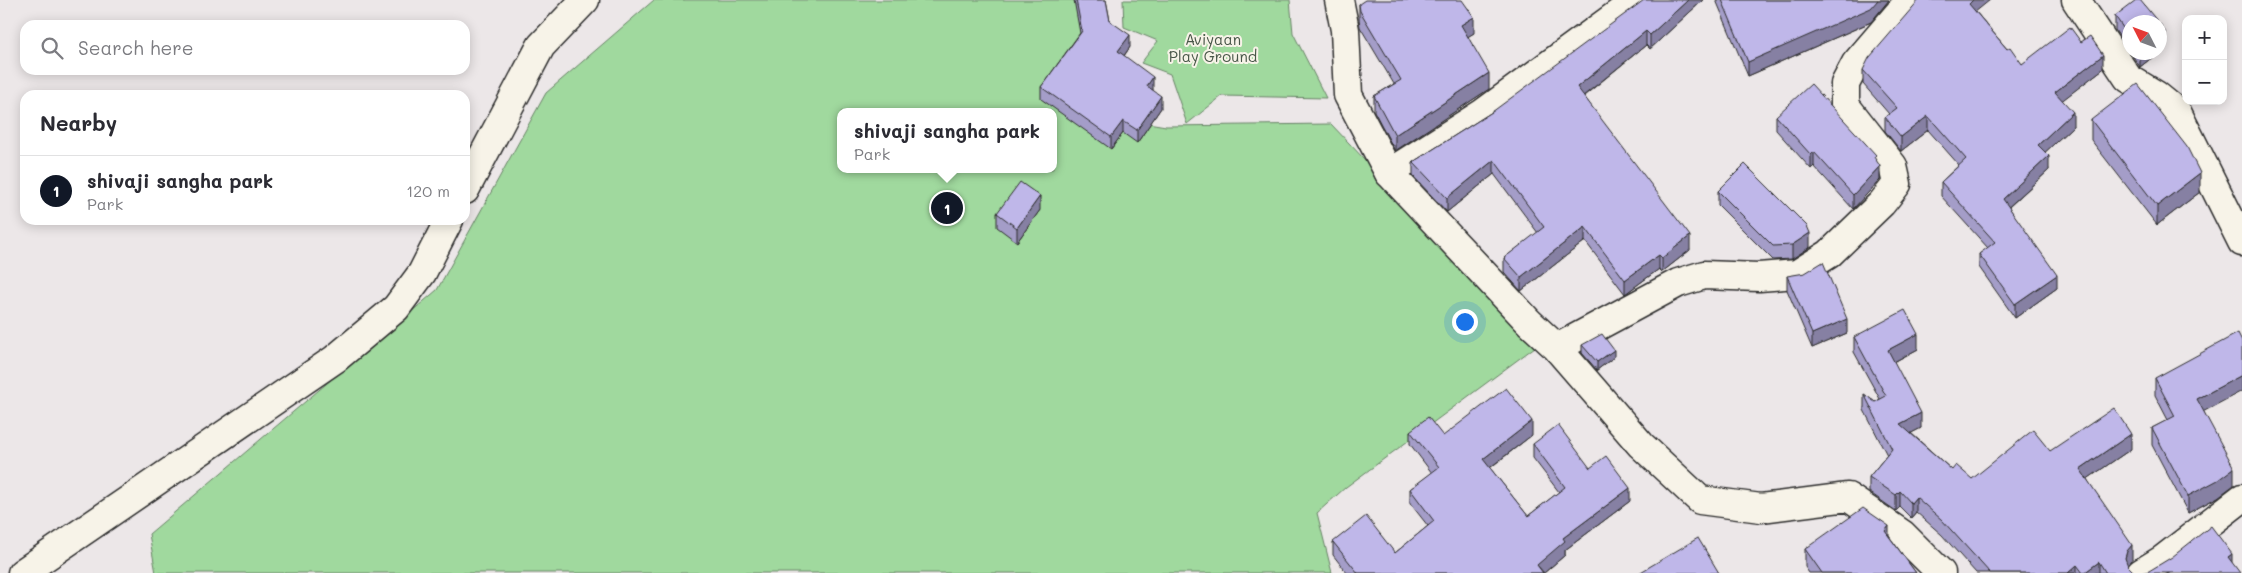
<!DOCTYPE html>
<html lang="en">
<head>
<meta charset="utf-8">
<style>
  :root { --surface:#fff; --page:#f7f7f7; --text:#2b2b33; --muted:#7c7c81; --line:#e1e1e2; --accent:#111827 }
  body { margin:0; font-family:Mali,sans-serif; background:var(--page); color:var(--text) }
  .controls { position:absolute; right:15px; top:15px; display:grid; overflow:hidden; border-radius:10px; box-shadow:0 2px 12px #0003 }
  .controls button { width:45px; height:45px; display:grid; place-items:center; padding:0; border:0; border-bottom:1px solid var(--line); background:var(--surface); color:var(--text); font:25px sans-serif }
  .compass { position:absolute; left:2122px; top:15px; width:45px; height:45px; border-radius:50%; background:var(--surface); box-shadow:0 2px 12px #0003; rotate:312deg }
  .you { position:absolute; left:1464px; top:321px; width:18px; height:18px; margin:-12px; border:4px solid #fff; border-radius:50%; background:#1a73e8; box-shadow:0 0 0 8px #1a73e833 }
  .badge { display:grid; place-items:center; width:32px; height:32px; border-radius:50%; background:var(--accent); color:#fff; font-size:16px; font-weight:700 }
  .pin { position:absolute; translate:-50% -50%; border:2px solid #fff; box-shadow:0 1px 5px #0006 }
  .popup { position:absolute; left:837px; top:108px; width:220px; height:65px; box-sizing:border-box; display:grid; place-content:center; border-radius:10px; background:var(--surface); filter:drop-shadow(0 1px 4px #0005); font-size:16px; white-space:nowrap; color:var(--muted) }
  .popup b { font-size:19px; color:var(--text) }
  .popup::after { content:''; position:absolute; left:50%; top:100%; margin-left:-10px; border:10px solid transparent; border-top-color:var(--surface) }
  .list { margin:0; padding:0; list-style:none }
  h2 { display:flex; justify-content:space-between; align-items:center; height:65px; margin:0; padding:0 20px; font-size:21px }
  h2 small { font-size:16px; font-weight:400; color:var(--muted) }
  .list li { display:grid; grid-template-columns:32px 1fr auto; gap:15px; align-items:center; box-sizing:border-box; height:70px; padding:0 20px; border-top:1px solid var(--line) }
  .list b { display:block; font-size:19px; white-space:nowrap }
  .list p { margin:0; font-size:16px; white-space:nowrap; color:var(--muted) }
  .list em { font-size:16px; font-style:normal; color:var(--muted) }
  .icon { flex:none; width:28px; height:28px; fill:none; stroke:currentColor; stroke-width:2; stroke-linecap:round; stroke-linejoin:round }
  .map { position:relative; flex:none; width:2242px; height:573px; overflow:hidden }
  .search { position:absolute; background:var(--surface); box-shadow:0 2px 12px #0003; left:20px; top:20px; width:450px; height:55px; display:flex; align-items:center; gap:12px; box-sizing:border-box; padding:0 18px; border-radius:15px; color:var(--muted); font-size:19px }
  .panel { position:absolute; background:var(--surface); box-shadow:0 2px 12px #0003; left:20px; top:90px; width:450px; height:135px; border-radius:15px }
  .map>svg:first-child { display:block }
  .green { fill:#a0d99e; stroke:#668264; fill-rule:evenodd }
  .lines { fill:none; stroke-linecap:round; stroke-linejoin:round }
  .street-casing { stroke:#2b2b2b; stroke-width:31 }
  .secondary-casing { stroke:#2b2b2b; stroke-width:31 }
  .street { stroke:#f7f3e8; stroke-width:28 }
  .secondary { stroke:#f7f3e8; stroke-width:28 }
  .wall { fill:#a49dc8; stroke:#2b2b2b }
  .shaded-wall { fill:#8680a3; stroke:#2b2b2b }
  .building { fill:#bfb7e9; stroke:#2b2b2b }
  .labels { text-anchor:middle; stroke-width:4; stroke-linejoin:round; paint-order:stroke }
  .park-label { font-size:15px; fill:#485648; stroke:#f7f3e8 }
</style>
</head>
<body>
<div class="map">
<svg width="2242" height="573" viewBox="0 0 2242 573">
  <rect width="100%" height="100%" fill="#ece7e8"/>
  <filter id="ink" filterUnits="userSpaceOnUse"><feTurbulence type="fractalNoise" baseFrequency=".02" numOctaves="2"/><feDisplacementMap in="SourceGraphic" scale="10" xChannelSelector="R" yChannelSelector="G"/><feConvolveMatrix kernelMatrix="1 2 1 2 8 2 1 2 1" color-interpolation-filters="sRGB"/></filter>
  <g filter="url(#ink)">
    <path class="green" d="M654 0H1092L1136 121 1166 126 1331 124 1539 344 1346 487 1317 513 1332 573H156L149 534 437 290 546 93ZM841 112H1053V169H841Z
      M1123 0H1290L1293 33 1326 98 1222 96 1187 124 1170 74 1141 63 1158 41 1124 27Z"/>
    <g class="lines">
      <g class="street-casing">
        <path id="street" d="M2076 0 2128 78 2156 95 2177 112 2242 242
          M1389 173 1483 113 1637 0
          M2141 573 2162 560 2242 498"/>
      </g>
      <g class="secondary-casing">
        <path id="secondary" d="M1339 0 1345 30 1348 95 1389 173 1529 322 1557 348 1641 445 1700 500 1761 508 1848 497 1902 534 1941 573
          M465 190 541 46 585 0
          M1557 348 1678 283 1704 275 1759 277 1797 274 1829 254 1882 203 1897 184 1893 166 1845 105V84L1856 63 1910 0
          M22 573 335 359 396 308 422 273 449 220"/>
      </g>
      <use href="#street" class="street"/>
      <use href="#secondary" class="secondary"/>
    </g>
    <path class="wall" d="M1074 0H1106L1110 21 1130 47 1124 56 1153 89V90L1161 108 1137 143 1123 133 1111 149 1041 99V87L1080 33Z
      M1703 0 1650 49 1646 45 1584 96 1690 250 1662 272 1659 269 1625 294 1585 241 1521 291 1504 272V258L1538 233 1494 174 1447 212 1413 176V162L1492 112Z
      M1716 0H1889L1871 22 1748 76Z
      M1359 4 1474 33 1468 36 1489 89 1395 151 1374 111V96L1394 84 1360 27 1359 19Z
      M1976 12 2007 49 2022 64 2081 42 2103 69 2062 100 2073 126 2045 152 2049 170 2009 207 2057 288 2015 318 1979 267V254L1988 248 1941 196V182L1959 165 1928 130 1901 151 1885 131V117L1889 114 1863 84V70Z
      M2115 16 2130 22V52L2115 30Z
      M2130 52H2159L2140 67Z
      M1776 116 1876 160 1880 180 1853 209 1814 166 1811 169 1776 130Z
      M2091 120 2200 192 2157 225 2091 140Z
      M1718 191 1810 247 1792 259 1773 260 1718 205Z
      M1040 210 1017 242 997 227V213Z
      M1787 276 1847 333 1812 348 1787 290Z
      M1854 337 1918 349 1894 362 1921 428 1911 433 1952 470 1972 479 2050 451 2131 449 2087 479 2132 560 2128 565V566L2134 572 2140 573H1976L1942 535 1916 512 1911 518 1900 507 1896 511 1869 492V477L1887 455 1864 410V394L1875 402 1880 399 1854 352Z
      M1582 345 1614 357 1597 370 1582 353Z
      M2155 378 2204 412 2234 485 2218 497 2188 513 2152 445V428L2168 420 2155 395Z
      M1410 431 1443 436 1532 435 1490 468 1528 516 1559 492 1533 458V444L1590 468 1630 501 1565 550V555L1544 573H1347L1333 555V542L1395 553 1428 526 1410 503V489L1432 473 1410 444Z
      M1889 536 1916 573H1809L1805 567V549Z"/>
    <path class="shaded-wall" d="M1688 0H1703L1650 49V35Z
      M1878 0H1889L1871 22 1748 76V62Z
      M1973 0H1990L1969 17V4Z
      M1474 17V33L1461 41V25Z
      M1646 31V45L1577 101V87Z
      M2166 33V47L2160 52V38Z
      M1130 35V47L1118 64V51Z
      M2141 52H2159L2140 67V53Z
      M2103 55V69L2055 106V92Z
      M1489 73V89L1395 151V135Z
      M1153 77V89L1147 98V86Z
      M1161 96V108L1137 143V130Z
      M2073 112V126L2038 159V145Z
      M1928 116V130L1901 151V137Z
      M1123 121V133L1111 149V137Z
      M1814 152V166L1811 169V155Z
      M2049 156V170L2003 212V199Z
      M1494 160V174L1447 212V198Z
      M1880 166V180L1853 209V195Z
      M2200 173V192L2157 225V206Z
      M1040 196V210L1017 242V228Z
      M1585 227V241L1521 291V277Z
      M1810 233V247L1792 259V245Z
      M1690 236V250L1662 272V258Z
      M1659 255V269L1625 294V280Z
      M2057 275V288L2015 318V304Z
      M1847 319V333L1812 348V334Z
      M1918 334V349L1888 365V350Z
      M1614 350V357L1597 370V362Z
      M2242 375V391L2197 415V399Z
      M1921 413V428L1900 439V424Z
      M1532 421V435L1483 473V459Z
      M2131 434V449L2080 484V469Z
      M2234 468V485L2218 497 2188 513V496Z
      M1630 488V501L1565 550V555L1544 573 1537 565 1563 538Z
      M1900 491V507L1896 511V495Z
      M1916 497V512L1911 518V503Z
      M1889 526V544L1885 531Z
      M2132 545V560L2127 566 2125 558 2127 551Z
      M2232 554V569L2228 557Z
      M2099 562V573H2084Z
      M2077 565V573H2068Z"/>
    <path class="building" d="M1076 0H1106L1110 21 1130 35 1118 51 1153 77 1147 86 1161 96 1137 130 1123 121 1111 137 1041 87 1082 31Z
      M1365 0H1462L1474 17 1461 25 1489 73 1395 135 1374 96 1401 80 1360 11 1359 4Z
      M1644 0H1688L1650 35 1646 31 1577 87 1690 236 1662 258 1659 255 1625 280 1585 227 1521 277 1504 258 1544 227 1494 160 1447 198 1413 162 1492 112Z
      M1722 0H1878L1871 8 1748 62Z
      M1919 0H1973L1969 4 2007 49 2010 47 2022 64 2070 27 2081 42 2090 36 2103 55 2055 92 2073 112 2038 145 2049 156 2003 199 2057 275 2015 304 1979 254 1995 242 1941 182 1966 159 1928 116 1901 137 1885 117 1897 108 1863 70 1869 58Z
      M2136 0H2140L2158 22H2130V38L2115 16Z
      M2160 24 2166 33 2160 38Z
      M1811 84 1876 155 1874 157 1880 166 1853 195 1814 152 1811 155 1776 116Z
      M2138 84 2187 147 2200 173 2157 206 2091 120Z
      M1745 164 1807 226 1810 233 1792 245 1773 246 1718 191Z
      M1020 182 1040 196 1017 228 997 213Z
      M1823 262 1847 319 1812 334 1787 276 1805 273Z
      M1905 310 1918 334 1888 350 1921 413 1900 424 1952 470 1956 465 1972 479 2033 430 2050 451 2114 408 2131 434 2080 469 2132 545 2127 551 2125 558 2128 566 2134 572 2140 573H2106L2099 562 2084 573H2083L2077 565 2068 573H1990L1942 520 1916 497 1911 503 1900 491 1896 495 1869 477 1892 449 1864 394 1875 402 1886 396 1854 337Z
      M2238 333 2242 341V375L2197 399 2234 468 2218 480 2188 496 2152 428 2175 416 2155 378Z
      M1602 334 1614 350 1597 362 1582 345Z
      M1506 388 1532 421 1483 459 1528 516 1565 487 1533 444 1558 425 1590 468 1606 456 1630 488 1563 538 1565 541 1537 565 1543 573H1358L1333 542 1366 516 1395 553 1434 521 1410 489 1439 467 1410 431 1428 417 1443 436Z
      M1863 508 1889 526 1885 531 1916 573H1822L1805 549Z
      M2211 526 2232 554 2228 557 2240 573H2142L2149 571 2172 557Z
      M1698 538 1719 573H1639Z"/>
  </g>
  <g class="labels">
    <g class="park-label">
      <text x="1213" y="45">Aviyaan<tspan x="1213" dy="17">Play Ground</tspan></text>
    </g>
  </g>
</svg>
<div class="controls">
<button>+</button>
<button>−</button>
</div>
<svg class="compass" viewBox="-18 -18 36 36"><path d="M0-13l5 13h-10z" fill="#e53935"/><path d="M0 13l5-13h-10z" fill="#7c7c81"/></svg>
<div class="you"></div>
<div class="pin badge" style="left:947px;top:208px">1</div>
<div class="popup"><b>shivaji sangha park</b>Park</div>
<div class="search"><svg class="icon" aria-label="search" viewBox="0 0 24 24"><circle cx="10" cy="10" r="6"/><path d="M15 15l6 6"/></svg>Search here</div>
<section class="panel">
<h2>Nearby<small></small></h2>
<ul class="list">
<li><span class="badge">1</span><div><b>shivaji sangha park</b><p>Park</p></div><em>120 m</em></li>
</ul>
</section>
</div>
</body>
</html>
